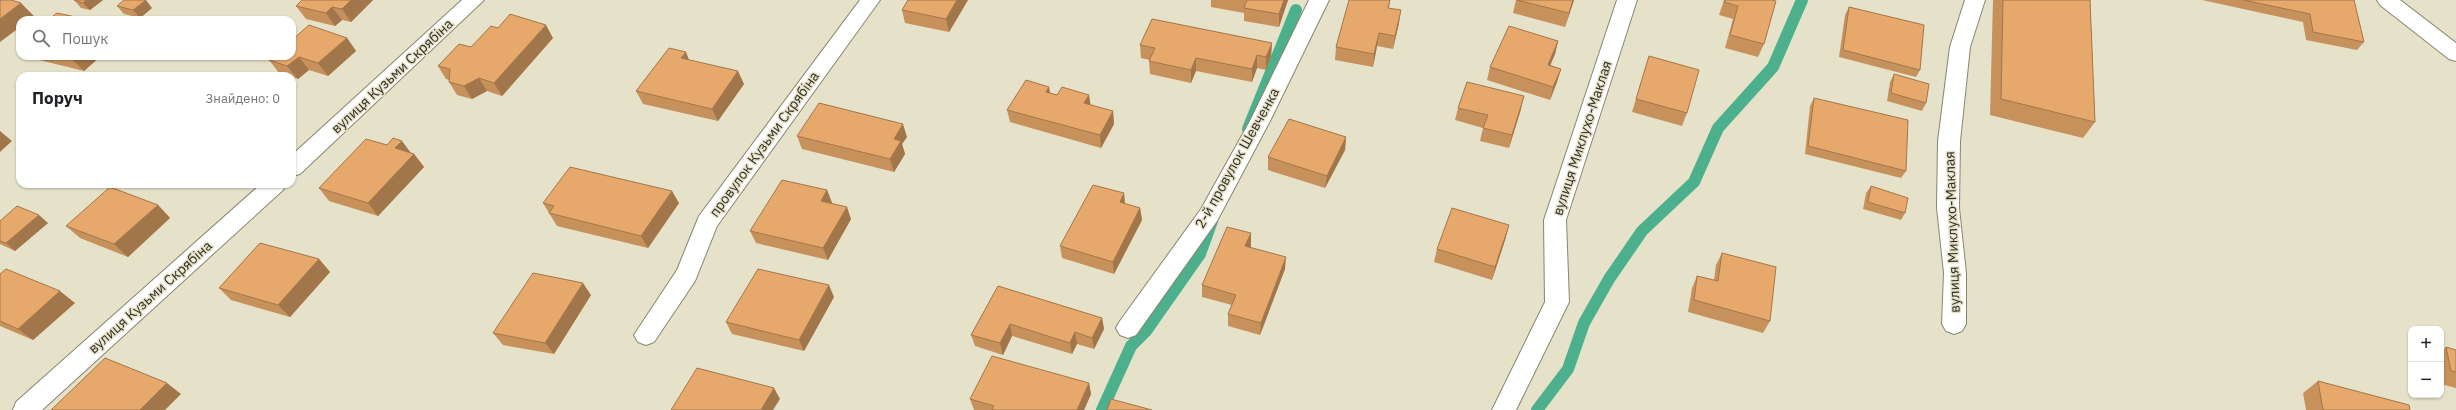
<!DOCTYPE html>
<html lang="uk">
<head>
<meta charset="utf-8">
<style>
  :root { --surface:#fff; --page:#f6f6f6; --text:#202124; --muted:#757577; --line:#e0e0e0 }
  body { margin:0; font-family:"IBM Plex Sans",sans-serif; background:var(--page); color:var(--text) }
  .controls { position:absolute; right:12px; bottom:12px; display:grid; overflow:hidden; border-radius:8px; box-shadow:0 1px 3px #0004 }
  .controls button { width:36px; height:36px; display:grid; place-items:center; padding:0; border:0; border-bottom:1px solid var(--line); background:var(--surface); color:var(--text); font:20px sans-serif }
  .list { margin:0; padding:0; list-style:none }
  h2 { display:flex; justify-content:space-between; align-items:center; height:52px; margin:0; padding:0 16px; font-size:17px }
  h2 small { font-size:13px; font-weight:400; color:var(--muted) }
  .icon { flex:none; width:22px; height:22px; fill:none; stroke:currentColor; stroke-width:2; stroke-linecap:round; stroke-linejoin:round }
  .map { position:relative; flex:none; width:2456px; height:410px; overflow:hidden }
  .search { position:absolute; background:var(--surface); box-shadow:0 1px 3px #0004; left:16px; top:16px; width:280px; height:44px; display:flex; align-items:center; gap:10px; box-sizing:border-box; padding:0 14px; border-radius:12px; color:var(--muted); font-size:15px }
  .panel { position:absolute; background:var(--surface); box-shadow:0 1px 3px #0004; left:16px; top:72px; width:280px; height:116px; border-radius:12px }
  .map>svg:first-child { display:block }
  .lines { fill:none; stroke-linecap:round; stroke-linejoin:round }
  .stream { stroke:#4cb08c; stroke-width:12 }
  .minor-casing { stroke:#88856f; stroke-width:2 }
  .tertiary-casing { stroke:#88856f; stroke-width:2 }
  .minor { fill:#fff; fill-rule:evenodd }
  .tertiary { fill:#fff; fill-rule:evenodd }
  .wall { fill:#c7915c }
  .shaded-wall { fill:#a2764b }
  .building { fill:#e7a96b; stroke:#a2764b }
  .labels { text-anchor:middle; stroke-width:3; stroke-linejoin:round; paint-order:stroke }
  .street-label { font-size:14px; fill:#302e25; stroke:#e6e2ca }
</style>
</head>
<body>
<div class="map">
<svg width="2456" height="410" viewBox="0 0 2456 410">
  <rect width="100%" height="100%" fill="#e6e2ca"/>
  <g class="lines">
    <path class="stream" d="M1248 129 1296 10
      M1102 410 1131 346 1146 331 1200 254 1212 221
      M1537 410 1568 369 1584 323 1609 279 1642 231 1694 182 1718 128 1773 67 1802 0"/>
    <g class="minor-casing">
      <path id="minor" d="M462 0H484L300 174 292 176V155Z
        M860 0H880L717 226 695 281 654 342 646 345 638 342 634 335 677 270 699 216Z
        M1309 0H1329L1270 121 1217 221 1136 335 1128 338 1120 335 1116 328 1120 321 1201 209 1250 121Z
        M1617 0H1637L1566 220 1569 302 1516 410H1492L1545 302 1544 220Z
        M1965 0H1985L1970 47 1960 141 1959 208 1966 273V324L1962 331 1954 334 1946 331 1942 324 1944 273 1937 208 1938 141 1950 47Z
        M261 184H286L283 190 42 410H13L16 402Z"/>
    </g>
    <g class="tertiary-casing">
      <path id="tertiary" d="M2377 0H2400L2456 43V61L2449 59 2380 5Z"/>
    </g>
    <use href="#minor" class="minor"/>
    <use href="#tertiary" class="tertiary"/>
  </g>
  <path class="wall" d="M74 0H103L90 10 81 8Z
    M302 0H373L351 22 342 20 335 26 306 19 296 6Z
    M908 0H968L949 32 905 23 902 10Z
    M1211 0H1288L1279 27 1244 21V13L1211 7Z
    M1390 0 1389 8 1399 23 1393 49 1377 46 1373 67 1335 60 1336 47Z
    M1516 0H1574L1565 27 1513 13Z
    M1724 0H1772L1764 44 1758 57 1725 48 1733 19 1719 15Z
    M1993 0H2090L2095 122 2083 138 1990 115Z
    M2202 0H2354L2364 42 2357 50 2306 40 2303 22Z
    M117 6 152 8 140 18 124 14Z
    M1849 7 1920 70 1916 77 1839 57 1845 15Z
    M498 28 553 38 502 96 487 91 472 99 457 95 449 82V80L446 79 438 66 471 47Z
    M347 38 356 51 328 76 309 70 298 79 292 77V76H288L279 73 269 60Z
    M1558 41 1555 54 1550 65 1561 69 1557 82 1550 100 1487 80 1490 67Z
    M1272 43 1271 56 1266 70 1257 68 1252 82 1196 71 1191 83 1150 74 1149 61 1150 60 1141 58 1140 45Z
    M29 56H101L84 71 31 58Z
    M1649 56 1687 113 1682 126 1632 112 1645 69Z
    M689 60 744 84 718 121 643 104 636 91Z
    M1894 74 1926 103 1922 111 1887 101 1890 82Z
    M1049 87 1050 93 1057 95H1089L1090 105 1113 111 1114 124 1101 148 1010 122 1007 110Z
    M1814 98 1906 171 1901 178 1805 154 1810 106Z
    M1458 108 1521 109 1509 148 1480 141 1483 128 1455 120Z
    M797 136 907 137 902 144 905 154 894 172 802 149Z
    M1346 137 1345 150 1325 188 1268 170V157Z
    M411 153 414 154 424 167 378 216 329 201 319 188Z
    M1871 186 1905 213 1901 220 1863 209 1866 193Z
    M827 190 832 203 851 219 828 260 756 243 750 231Z
    M1124 193 1125 204 1140 208 1142 220 1114 274 1062 258 1060 246Z
    M543 203H679L648 248 557 226Z
    M158 205 170 218 128 257 80 238 66 226Z
    M0 221 48 223 15 251 0 244Z
    M1251 233V246L1250 247 1285 269 1260 335 1228 326V314L1232 305 1202 297V285Z
    M1506 237 1492 280 1434 262 1437 249Z
    M1722 253 1770 321 1763 333 1688 312 1692 288 1697 276 1714 280 1716 265Z
    M319 259 330 272 290 317 231 300 219 288Z
    M0 274 75 303 33 340 0 326Z
    M998 286 1102 318 1104 329 1094 349 1077 344 1072 354 1012 336 1003 355 975 346 971 335Z
    M591 295 554 354 503 345 493 333Z
    M834 297 804 351 732 334 726 322Z
    M2446 347 2456 350V388L2441 384V351Z
    M2318 381 2410 410H2306L2303 393Z
    M1089 383 1091 394 1084 410H974L970 399Z"/>
  <path class="shaded-wall" d="M86 0H103L90 10 83 3Z
    M146 0 152 8 140 18 133 10Z
    M351 0H373L351 22 342 9Z
    M957 0H968L949 32 946 19Z
    M1284 0H1288L1279 27V14Z
    M1573 0H1574L1565 27 1569 13Z
    M21 3 34 16 29 20H20V27L0 42V19Z
    M332 7 342 20 335 26 326 13Z
    M1401 10 1399 23 1393 49 1395 36Z
    M546 25 553 38 502 96 494 83Z
    M1379 33 1377 46 1373 67 1374 54Z
    M347 38 356 51 328 76 318 63Z
    M1558 41 1555 54 1545 78 1548 65Z
    M1272 43 1271 56 1266 70V57Z
    M686 52 691 65 681 58Z
    M1257 55V68L1252 82V69Z
    M73 56H101L84 71 71 58Z
    M299 57 309 70 298 79 287 66Z
    M1196 58V71L1191 83V70Z
    M1561 69 1557 82 1550 100 1553 87Z
    M738 71 744 84 718 121 712 109Z
    M479 78 487 91 472 99 464 86Z
    M1049 87 1051 100 1046 92Z
    M1089 95 1091 107 1084 103Z
    M1524 96 1521 109 1509 148 1512 135Z
    M1113 111 1114 124 1101 148 1100 135Z
    M903 124 907 137 902 144 905 154 894 172 890 159 894 139Z
    M0 131 12 141 0 152Z
    M1346 137 1345 150 1325 188 1327 176Z
    M402 141 411 153 395 148Z
    M414 154 424 167 378 216 368 203Z
    M827 190 832 203 826 213 821 201Z
    M672 191 679 203 648 248 641 236Z
    M1124 193 1125 206 1120 202Z
    M158 205 170 218 128 257 114 244Z
    M847 207 851 219 828 260 823 248Z
    M1140 208 1142 220 1114 274 1113 262Z
    M39 215 48 223 15 251 6 243Z
    M1509 225 1506 237 1492 280 1495 267Z
    M1251 233V246L1245 258V246Z
    M1286 257 1285 269 1260 335 1261 323Z
    M319 259 330 272 290 317 278 305Z
    M583 283 591 295 554 354 545 343Z
    M829 285 834 297 804 351 799 340Z
    M60 291 75 303 33 340 18 329Z
    M1102 318 1104 329 1094 349 1092 338Z
    M1010 324 1012 336 1003 355 1000 343Z
    M1075 332 1077 344 1072 354 1070 343Z
    M167 383 181 394 165 410H140Z
    M1089 383 1091 394 1084 410H1077Z
    M774 388 780 399 773 410H761Z"/>
  <path class="building" d="M0 0H11L21 3 0 19Z
    M74 0H86L83 3Z
    M124 0H146L133 10 117 6Z
    M302 0H351L342 9 332 7 326 13 296 6Z
    M908 0H957L946 19 902 10Z
    M1246 0H1284L1279 14 1244 8 1247 0Z
    M1349 0H1390L1388 8 1401 10 1395 36 1379 33 1374 54 1336 47Z
    M1517 0H1573L1569 13Z
    M1725 0H1772L1776 1 1764 44 1730 35 1738 6 1724 2Z
    M2003 0H2090L2095 122 2001 99Z
    M2243 0H2354L2364 42 2313 32 2310 14Z
    M1849 7 1924 25 1920 70 1843 50Z
    M57 13 90 20H48Z
    M510 14 546 25 494 83 479 78 464 86 449 82 450 69 438 66 459 44 471 47 491 26 498 28Z
    M1152 19 1272 43 1266 57 1257 55 1252 69 1196 58 1191 70 1149 61 1155 48 1140 45Z
    M309 25 347 38 318 63 299 57 287 66 269 60 274 56H292V40Z
    M1509 26 1558 41 1548 65 1561 69 1553 87 1490 67Z
    M669 48 686 52 681 58 738 71 712 109 636 91Z
    M63 56H73L71 58Z
    M1649 56 1699 70 1687 113 1636 99Z
    M1894 74 1929 84 1926 103 1891 93Z
    M1026 80 1049 87 1046 92 1057 95 1062 87 1089 95 1084 103 1113 111 1100 135 1007 110Z
    M1467 82 1524 96 1512 135 1483 128 1488 115 1458 108Z
    M1814 98 1908 120 1906 171 1808 146Z
    M819 103 903 124 894 139 901 141 890 159 797 136Z
    M1289 119 1346 137 1327 176 1268 157Z
    M393 138 402 141 395 148 414 154 368 203 319 188 366 139 387 145Z
    M570 167 672 191 641 236 549 213 554 206 543 203Z
    M782 180 827 190 821 201 847 207 823 248 750 231Z
    M1093 185 1124 193 1120 202 1140 208 1113 262 1060 246Z
    M1871 186 1908 198 1905 213 1868 202Z
    M110 187 158 205 114 244 66 226Z
    M17 206 39 215 6 243 0 241V221Z
    M1452 208 1509 225 1495 267 1437 249Z
    M1227 227 1251 233 1245 246 1286 257 1261 323 1228 314 1236 295 1202 285Z
    M260 243 319 259 278 305 219 288Z
    M1722 253 1776 267 1770 321 1694 300 1697 276 1718 281Z
    M6 269 60 291 18 329 0 321V274Z
    M758 269 829 285 799 340 726 322Z
    M533 273 583 283 545 343 493 333Z
    M998 286 1102 318 1092 338 1075 332 1070 343 1010 324 1000 343 971 335Z
    M2446 347 2456 350V372L2451 371Z
    M992 356 1089 383 1077 410H992L994 406 970 399Z
    M105 358 167 383 140 410H51Z
    M697 368 774 388 761 410H671Z
    M2318 381 2409 405 2410 410H2323Z
    M1111 399 1152 410H1107Z"/>
  <g class="labels">
    <g class="street-label">
      <text transform="translate(392 76) rotate(-43)" y="5">вулиця Кузьми Скрябіна</text>
      <text transform="translate(1582 138) rotate(-72)" y="5">вулиця Миклухо-Маклая</text>
      <text transform="translate(764 144) rotate(-54)" y="5">провулок Кузьми Скрябіна</text>
      <text transform="translate(1237 158) rotate(-61)" y="5">2-й провулок Шевченка</text>
      <text transform="translate(1952 232) rotate(-92)" y="5">вулиця Миклухо-Маклая</text>
      <text transform="translate(150 297) rotate(-42)" y="5">вулиця Кузьми Скрябіна</text>
    </g>
  </g>
</svg>
<div class="controls">
<button>+</button>
<button>−</button>
</div>
<div class="search"><svg class="icon" aria-label="search" viewBox="0 0 24 24"><circle cx="10" cy="10" r="6"/><path d="M15 15l6 6"/></svg>Пошук</div>
<section class="panel">
<h2>Поруч<small>Знайдено: 0</small></h2>
<ul class="list">
</ul>
</section>
</div>
</body>
</html>
